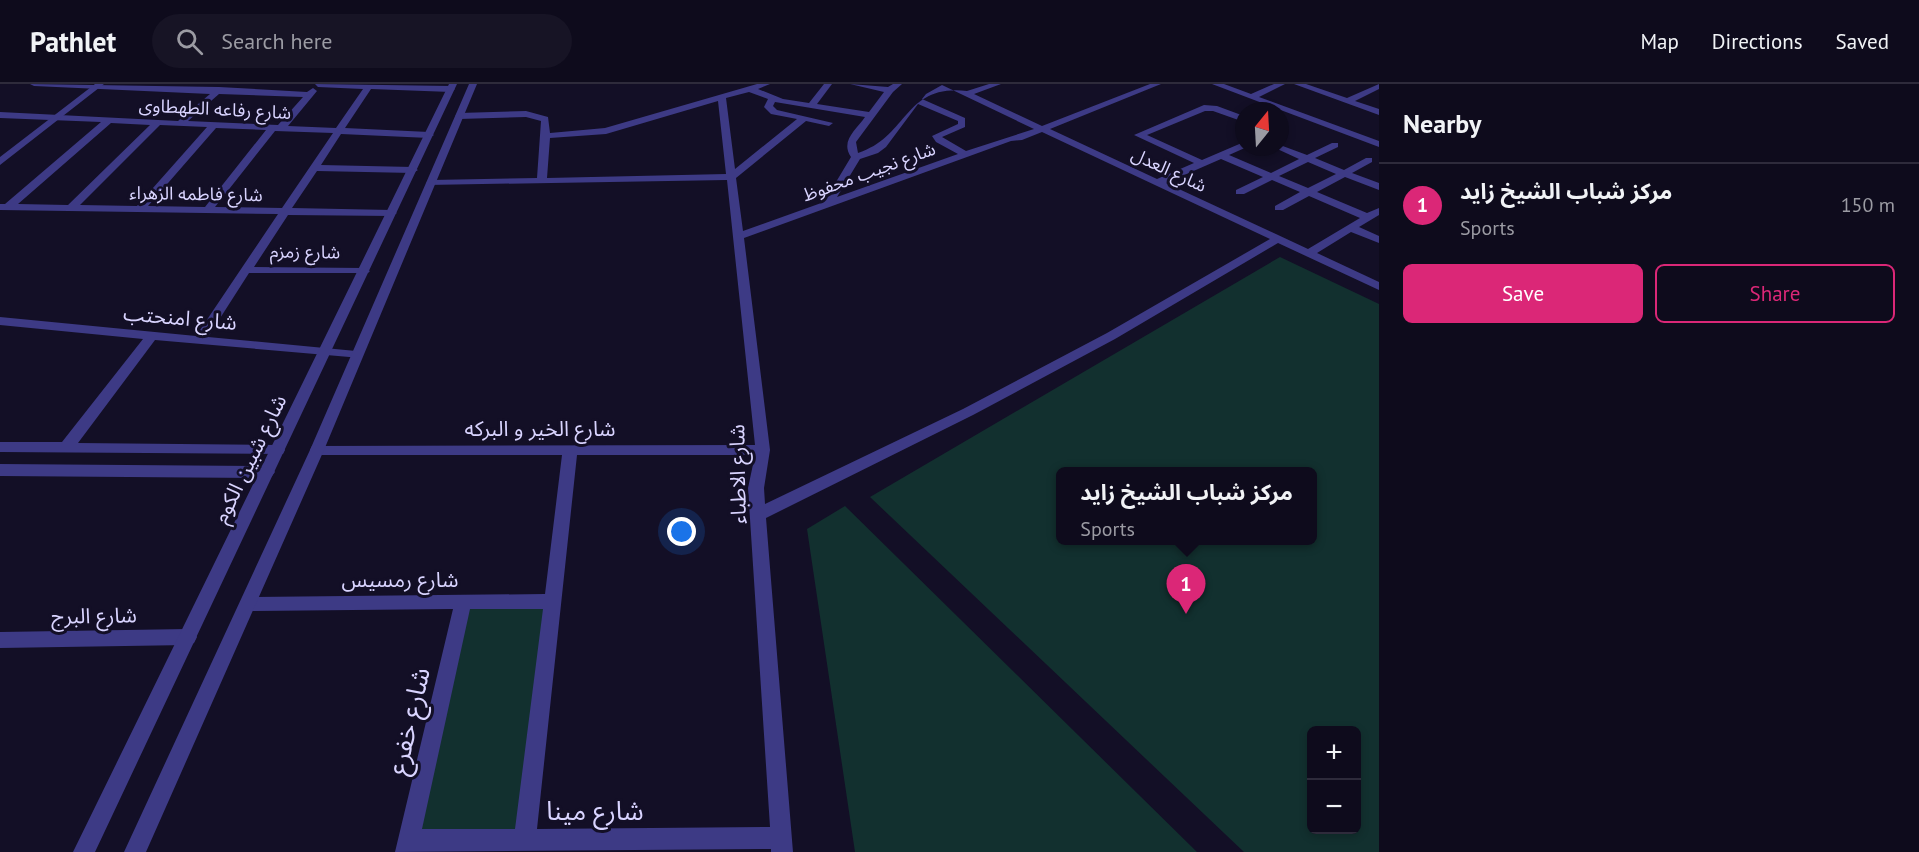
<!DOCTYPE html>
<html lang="en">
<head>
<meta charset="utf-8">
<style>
  :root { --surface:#0e0b1c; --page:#171425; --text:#f1f3f6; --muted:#9b9ba3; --line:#2e2b3b; --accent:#db2777 }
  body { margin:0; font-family:"PT Sans","Noto Sans Arabic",sans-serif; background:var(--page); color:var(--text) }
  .controls { position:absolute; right:18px; bottom:18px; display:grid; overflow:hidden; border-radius:9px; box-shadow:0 3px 9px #0003 }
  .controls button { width:54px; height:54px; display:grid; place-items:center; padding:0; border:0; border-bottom:2px solid var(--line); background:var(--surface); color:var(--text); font:30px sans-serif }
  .compass { position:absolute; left:1235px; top:18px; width:54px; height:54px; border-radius:50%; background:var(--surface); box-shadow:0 3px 9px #0003; rotate:18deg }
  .you { position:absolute; left:682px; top:448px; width:21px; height:21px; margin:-15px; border:4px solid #fff; border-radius:50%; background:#1a73e8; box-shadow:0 0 0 9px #1a73e833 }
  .badge { display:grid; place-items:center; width:39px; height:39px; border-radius:50%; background:var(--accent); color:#fff; font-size:20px; font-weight:700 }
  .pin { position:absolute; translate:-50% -50px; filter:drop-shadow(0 2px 3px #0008) }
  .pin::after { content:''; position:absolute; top:32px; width:21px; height:18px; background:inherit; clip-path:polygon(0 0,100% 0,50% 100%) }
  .popup { position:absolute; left:1056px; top:383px; width:261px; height:78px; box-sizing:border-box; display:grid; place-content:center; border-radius:9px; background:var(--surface); filter:drop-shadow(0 2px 4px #0005); font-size:20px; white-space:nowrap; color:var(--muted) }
  .popup b { font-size:22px; color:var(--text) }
  .popup::after { content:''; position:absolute; left:50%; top:100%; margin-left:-12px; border:12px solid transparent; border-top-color:var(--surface) }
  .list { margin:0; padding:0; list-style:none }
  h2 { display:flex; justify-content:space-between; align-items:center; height:78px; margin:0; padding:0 24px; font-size:26px }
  h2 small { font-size:20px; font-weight:400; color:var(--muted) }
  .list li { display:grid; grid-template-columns:39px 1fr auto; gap:18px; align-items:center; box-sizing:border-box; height:84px; padding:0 24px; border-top:2px solid var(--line) }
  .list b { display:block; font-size:22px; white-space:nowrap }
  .list p { margin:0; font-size:20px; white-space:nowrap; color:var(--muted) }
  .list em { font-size:20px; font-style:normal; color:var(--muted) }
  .actions { display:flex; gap:12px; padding:18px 24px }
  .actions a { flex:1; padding:14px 0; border:2px solid var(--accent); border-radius:9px; text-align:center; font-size:21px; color:var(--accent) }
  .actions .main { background:var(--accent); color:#fff }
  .icon { flex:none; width:33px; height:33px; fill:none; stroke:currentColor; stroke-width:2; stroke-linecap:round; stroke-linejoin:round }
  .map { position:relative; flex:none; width:1379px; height:768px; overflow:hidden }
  header { display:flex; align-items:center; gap:36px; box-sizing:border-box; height:84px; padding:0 30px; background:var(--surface); border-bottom:2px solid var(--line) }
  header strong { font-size:28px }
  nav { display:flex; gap:33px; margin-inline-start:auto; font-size:21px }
  .search { width:420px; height:54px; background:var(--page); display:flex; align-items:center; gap:15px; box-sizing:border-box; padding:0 21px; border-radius:33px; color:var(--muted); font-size:22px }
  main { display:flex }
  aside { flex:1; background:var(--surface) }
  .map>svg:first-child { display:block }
  .green { fill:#12302f; fill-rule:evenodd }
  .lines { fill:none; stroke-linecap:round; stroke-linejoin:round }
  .minor { fill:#3d3a85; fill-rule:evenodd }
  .tertiary { fill:#3d3a85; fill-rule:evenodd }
  .labels { text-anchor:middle; stroke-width:6; stroke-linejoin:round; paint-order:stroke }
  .far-street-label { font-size:18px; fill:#d9d4ff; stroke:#130f26 }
  .street-label { font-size:21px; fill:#d9d4ff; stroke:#130f26 }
  .near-street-label { font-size:26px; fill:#d9d4ff; stroke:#130f26 }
</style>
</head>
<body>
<header>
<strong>Pathlet</strong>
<div class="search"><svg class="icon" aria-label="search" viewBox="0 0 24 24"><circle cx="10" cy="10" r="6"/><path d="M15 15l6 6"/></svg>Search here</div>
<nav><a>Map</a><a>Directions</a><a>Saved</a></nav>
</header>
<main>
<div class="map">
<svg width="1379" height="768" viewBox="0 0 1379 768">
  <rect width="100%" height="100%" fill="#130f26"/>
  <path class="green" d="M1280 173 1379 220V768H1244L870 413ZM1060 388H1312V456H1060ZM1356 646V746H1312V646Z
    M845 422 1197 768H855L807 445Z
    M466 521H549L521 749 415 753Z"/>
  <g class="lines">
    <path class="minor" d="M30 0 219 3 307 8 313 4 317 7 288 42 336 44 363 5 318 3 315 0 451 2 455 5 451 8 371 5 345 44 429 48 434 51 429 54 341 50 321 81 413 83 418 86 413 89 317 87 292 124 392 126 397 129 392 132 288 131 254 183 364 184 370 187 368 189H249L208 253 356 267 361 268 363 271 361 274 155 256 78 359 278 361 283 362 285 366 283 370 0 368V358H62L143 255 0 241V233L196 252 278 130 0 126V120H5L101 38 0 34V28L178 37 210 10 34 2ZM219 10 303 13 278 41 188 37ZM111 39 150 41 68 121 18 120ZM160 41 207 43 137 122 80 121ZM216 44 266 46 205 123 148 122ZM275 47 333 49 282 124 215 123Z
      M757 0H770L758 5 783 15 809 19 824 0H832L817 20 869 28 884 8 850 0 888 3 893 0H902L893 8 856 58 858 69C909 53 903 0 967 7L989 0H1001L974 10 1042 42 1150 0H1161L1050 45 1157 95 1194 79 1134 51 1204 21 1217 22 1244 32V38L1213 27H1205L1147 51 1202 76 1244 58V63H1247L1229 71 1271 89 1299 75 1273 63H1280V61L1307 71 1332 59H1338V63L1315 74 1344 86 1366 74H1372V78L1352 89 1379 99V106L1345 93 1317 108 1367 129 1379 124V131L1359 143 1379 152V159L1351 148 1317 169 1379 198V206L1278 159 1115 255 973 331 766 434 793 768H771V765L395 768 453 525 249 527 243 525 240 520 243 515 249 513 545 510 562 371H317L312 370 310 366 312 362 755 361 727 96 427 101 426 99 431 96 537 94 541 37 526 33 459 35 455 32 459 29 526 27 548 33 550 49 605 44ZM942 1 1034 45 966 67 942 53 965 43V34L922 15 926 10ZM749 8 768 15 764 23 771 30 797 35 735 85 726 14ZM718 17 726 90 547 94 550 54 606 50ZM775 18 865 33C856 46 840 57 851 73L824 118 743 147 736 94 806 37 829 42 833 39 777 26 773 22ZM918 20 958 37V40L932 52 936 58 958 70 837 113 860 75 878 69 886 63ZM1042 48 1270 155 1107 249 963 325 765 420 764 404 770 366 744 154 1011 57 1022 56ZM1221 75 1263 93 1236 106V110H1244L1272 96 1300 108 1275 122V126H1283L1309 112 1360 134 1308 165 1166 99ZM1308 78 1336 90 1308 104 1279 92ZM577 371H755L748 404 770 743 537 745ZM470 525H543L515 745H422Z
      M1212 0H1224L1251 10 1274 0H1285L1259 13 1379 57V63Z
      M1294 0H1306L1347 14 1379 0V5L1355 17 1379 25V31Z
      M0 380 267 382 272 384 275 388 272 392 267 394 0 392Z
      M188 545 194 547 197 553 194 559 188 561 0 564V548Z"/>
    <path class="tertiary" d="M95 0H104L0 81V73Z
      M449 0H457L95 768H73Z
      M469 0H477L324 366 146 768H124L310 366Z"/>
  </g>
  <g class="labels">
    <g class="far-street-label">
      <text transform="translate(215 25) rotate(3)" y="6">شارع رفاعه الطهطاوى</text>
      <text transform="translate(1169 86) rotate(25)" y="6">شارع العدل</text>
      <text transform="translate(869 88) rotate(-20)" y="6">شارع نجيب محفوظ</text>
      <text transform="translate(196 110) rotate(1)" y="6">شارع فاطمه الزهراء</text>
      <text transform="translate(305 168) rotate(1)" y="6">شارع زمزم</text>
    </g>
    <g class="street-label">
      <text transform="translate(180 234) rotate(5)" y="7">شارع امنحتب</text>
      <text x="540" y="352">شارع الخير و البركه</text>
      <text transform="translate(250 375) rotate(-64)" y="7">شارع شبين الكوم</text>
      <text transform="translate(738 390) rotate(-91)" y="7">شارع الاطباء</text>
      <text x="400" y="503">شارع رمسيس</text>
      <text transform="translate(94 532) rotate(-1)" y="7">شارع البرج</text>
    </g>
    <g class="near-street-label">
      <text transform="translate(409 637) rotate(-77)" y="9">شارع خفرع</text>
      <text x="595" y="736">شارع مينا</text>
    </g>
  </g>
</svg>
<div class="controls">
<button>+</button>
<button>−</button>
</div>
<svg class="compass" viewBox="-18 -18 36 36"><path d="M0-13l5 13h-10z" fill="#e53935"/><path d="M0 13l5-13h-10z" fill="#9b9ba3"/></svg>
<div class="you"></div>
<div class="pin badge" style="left:1186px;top:530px">1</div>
<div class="popup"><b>مركز شباب الشيخ زايد</b>Sports</div>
</div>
<aside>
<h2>Nearby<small></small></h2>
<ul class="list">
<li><span class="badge">1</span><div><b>مركز شباب الشيخ زايد</b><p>Sports</p></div><em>150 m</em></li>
</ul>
<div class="actions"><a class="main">Save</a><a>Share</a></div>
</aside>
</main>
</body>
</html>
